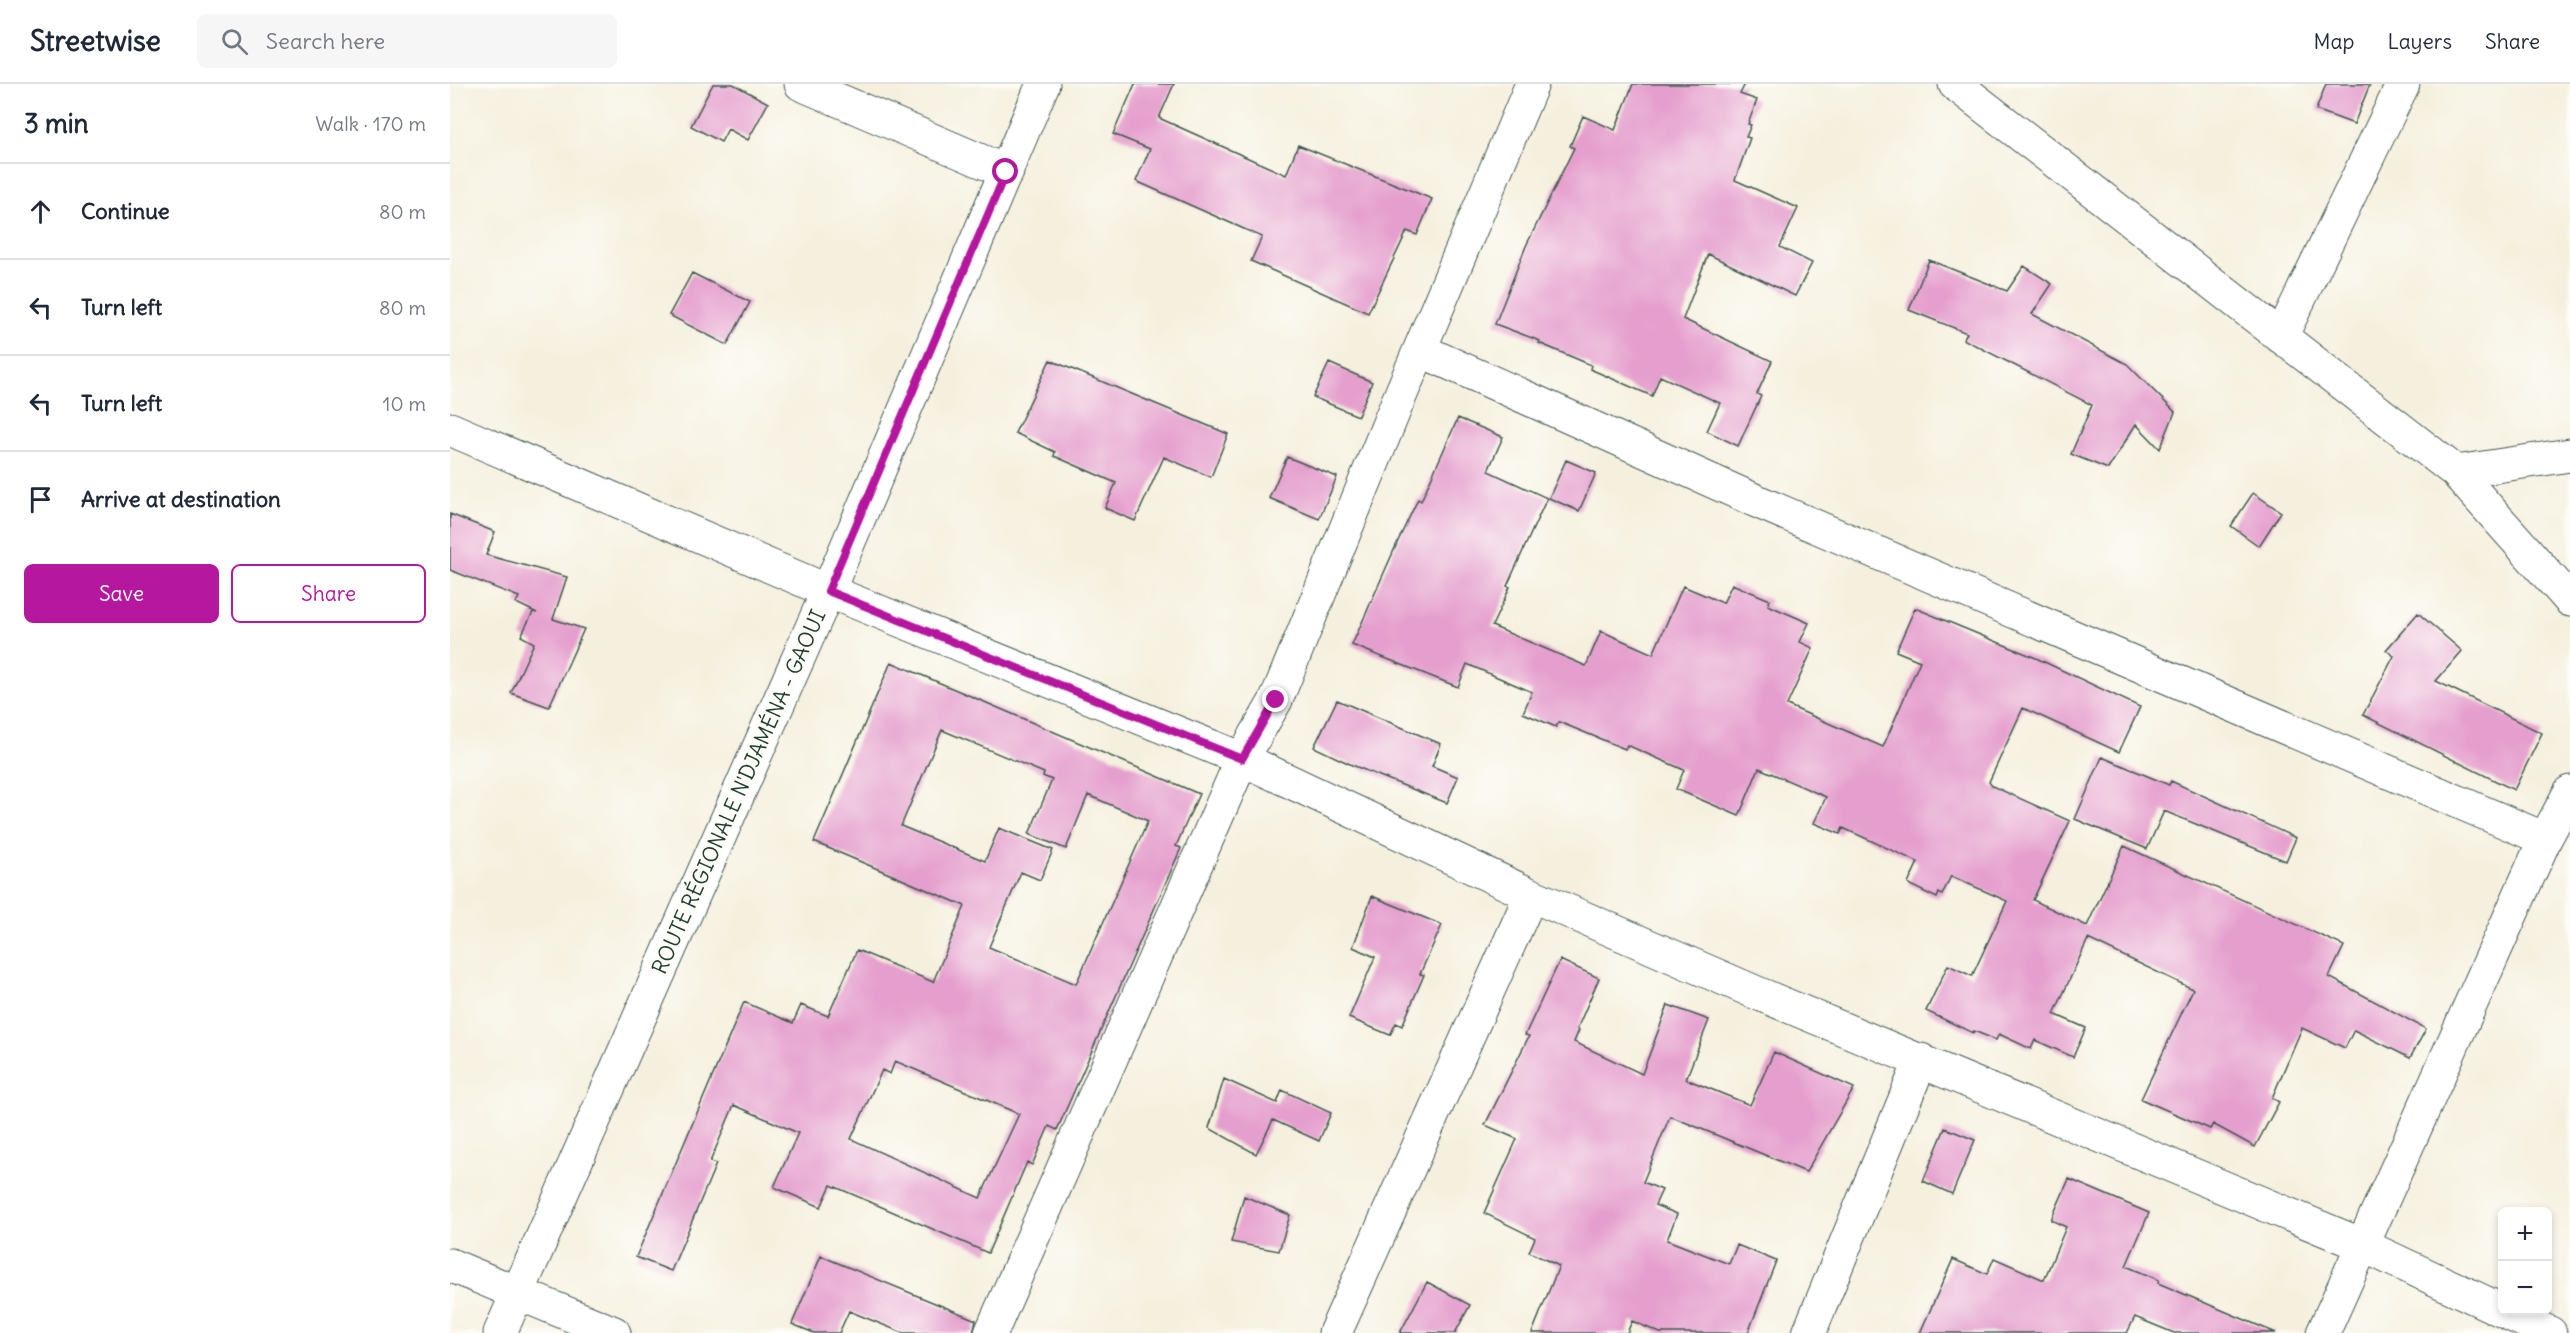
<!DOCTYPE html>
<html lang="en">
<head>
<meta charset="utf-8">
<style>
  :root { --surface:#fff; --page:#f6f6f7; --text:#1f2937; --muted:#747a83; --line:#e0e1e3; --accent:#b5179e }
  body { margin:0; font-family:Delius,sans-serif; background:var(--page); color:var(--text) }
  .controls { position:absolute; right:18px; bottom:18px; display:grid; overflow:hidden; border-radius:9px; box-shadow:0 3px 9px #0003 }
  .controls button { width:54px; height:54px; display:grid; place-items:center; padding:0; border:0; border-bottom:2px solid var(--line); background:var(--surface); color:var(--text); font:30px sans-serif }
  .stop { position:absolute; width:18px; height:18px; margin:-14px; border:4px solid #b5179e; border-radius:50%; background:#fff }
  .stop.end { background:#b5179e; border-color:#fff; box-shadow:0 2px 6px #0008 }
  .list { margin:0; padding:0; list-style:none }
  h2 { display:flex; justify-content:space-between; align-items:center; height:78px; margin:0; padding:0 24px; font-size:26px }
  h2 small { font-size:20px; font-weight:400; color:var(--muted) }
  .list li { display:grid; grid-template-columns:39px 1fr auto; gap:18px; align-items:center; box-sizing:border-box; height:96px; padding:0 24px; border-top:2px solid var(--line) }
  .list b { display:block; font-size:22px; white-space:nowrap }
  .list em { font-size:20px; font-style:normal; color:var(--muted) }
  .actions { display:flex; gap:12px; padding:18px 24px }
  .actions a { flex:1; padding:14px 0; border:2px solid var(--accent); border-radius:9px; text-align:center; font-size:21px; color:var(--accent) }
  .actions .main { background:var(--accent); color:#fff }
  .icon { flex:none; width:33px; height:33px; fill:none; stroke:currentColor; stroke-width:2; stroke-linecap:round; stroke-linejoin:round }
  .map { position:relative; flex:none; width:2120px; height:1249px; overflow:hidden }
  header { display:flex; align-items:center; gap:36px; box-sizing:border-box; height:84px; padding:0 30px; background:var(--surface); border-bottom:2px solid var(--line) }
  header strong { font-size:28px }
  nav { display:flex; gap:33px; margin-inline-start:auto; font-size:21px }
  .search { width:420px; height:54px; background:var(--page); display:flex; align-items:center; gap:15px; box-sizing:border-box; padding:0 21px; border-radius:9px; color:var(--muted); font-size:22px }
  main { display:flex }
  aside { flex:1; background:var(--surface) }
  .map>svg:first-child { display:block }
  .building { fill:#e59fce; fill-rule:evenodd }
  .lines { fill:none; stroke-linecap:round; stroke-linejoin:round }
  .street-casing { stroke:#3f584e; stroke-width:35 }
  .secondary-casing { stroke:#3f584e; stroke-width:35 }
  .street { stroke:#fff; stroke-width:33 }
  .secondary { stroke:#fff; stroke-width:33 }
  .route { stroke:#b5179e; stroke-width:8 }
  .labels { text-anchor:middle; stroke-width:6; stroke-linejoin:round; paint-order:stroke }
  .street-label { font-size:21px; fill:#1f3d34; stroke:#fdfcf7 }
</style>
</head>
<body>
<header>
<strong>Streetwise</strong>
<div class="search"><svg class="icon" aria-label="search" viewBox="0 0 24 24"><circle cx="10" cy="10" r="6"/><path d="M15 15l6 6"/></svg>Search here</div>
<nav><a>Map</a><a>Layers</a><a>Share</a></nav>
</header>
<main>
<aside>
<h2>3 min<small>Walk · 170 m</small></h2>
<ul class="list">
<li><svg class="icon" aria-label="ahead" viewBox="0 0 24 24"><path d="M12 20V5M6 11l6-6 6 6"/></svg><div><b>Continue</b></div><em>80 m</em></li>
<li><svg class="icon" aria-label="left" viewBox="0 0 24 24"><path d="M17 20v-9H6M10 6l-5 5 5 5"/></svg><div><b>Turn left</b></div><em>80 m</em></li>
<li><svg class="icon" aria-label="left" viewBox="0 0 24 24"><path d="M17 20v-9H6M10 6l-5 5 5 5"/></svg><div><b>Turn left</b></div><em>10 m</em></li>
<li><svg class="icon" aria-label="arrive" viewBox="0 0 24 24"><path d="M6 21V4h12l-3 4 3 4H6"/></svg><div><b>Arrive at destination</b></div></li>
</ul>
<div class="actions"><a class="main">Save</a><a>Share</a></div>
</aside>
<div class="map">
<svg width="2120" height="1249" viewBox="0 0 2120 1249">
  <rect width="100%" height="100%" fill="#fdfcf7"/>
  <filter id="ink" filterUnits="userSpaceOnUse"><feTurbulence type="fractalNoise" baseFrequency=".0167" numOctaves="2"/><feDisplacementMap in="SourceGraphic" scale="12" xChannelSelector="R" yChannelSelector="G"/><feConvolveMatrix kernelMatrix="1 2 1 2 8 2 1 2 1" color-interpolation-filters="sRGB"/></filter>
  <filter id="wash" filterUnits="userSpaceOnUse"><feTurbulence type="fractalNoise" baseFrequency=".008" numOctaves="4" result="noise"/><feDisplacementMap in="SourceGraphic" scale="24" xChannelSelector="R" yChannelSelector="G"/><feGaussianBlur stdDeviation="1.35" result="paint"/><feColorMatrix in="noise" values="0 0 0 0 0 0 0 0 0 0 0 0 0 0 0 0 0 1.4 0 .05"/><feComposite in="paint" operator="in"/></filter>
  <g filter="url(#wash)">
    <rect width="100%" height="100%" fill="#f5f0de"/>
    <g id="blocks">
      <path class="building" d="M263 0H283L318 19 298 56 278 45 271 58 241 42Z
        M685 0H724L709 34 836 91 848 61 982 115 967 151 957 147 918 229 801 177 812 153 686 97 700 65 663 50Z
        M1183 0H1295L1290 10 1307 16 1298 40 1301 41 1296 53 1300 54 1285 96 1348 124 1330 163 1362 179 1345 212 1258 170 1233 235 1322 277 1307 310 1311 312 1288 362 1257 347 1270 319 1210 292 1202 312 1140 285 1141 281 1089 259 1090 257 1045 240 1076 162 1124 64 1120 62 1133 32 1165 46Z
        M1876 0H1920L1904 40 1866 26Z
        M1479 176 1557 207 1574 182 1602 200 1582 230 1677 280 1725 328 1710 365 1686 340 1658 385 1621 370 1642 321 1513 255 1517 249 1459 226Z
        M242 189 300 218 277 261 219 231Z
        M600 276 778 350 761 393 714 373 685 437 655 424 666 399 604 372 605 368 565 349Z
        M879 279 922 298 908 332 863 313Z
        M1008 334 1053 353 1038 387 1097 414 1057 502 1060 503 1042 542 1136 582 1151 547 1203 570 1233 502 1273 519 1282 500 1320 516 1318 521 1359 539 1350 558 1363 564 1337 621 1433 663 1470 577 1446 567 1465 524 1586 574 1690 623 1669 668 1573 624 1539 698 1542 702 1620 737 1583 816 1637 842 1674 762 1894 862 1879 893 1976 945 1960 974 1904 946 1895 964 1852 944 1822 1014 1829 1018 1805 1063 1763 1040 1760 1045 1691 1015 1743 905 1638 855 1604 930 1636 944 1623 973 1585 956 1581 965 1549 950 1546 956 1524 947 1523 949 1476 927 1498 881 1522 892 1557 817 1501 792 1492 811 1489 809 1487 814 1458 800 1468 778 1393 744 1390 750 1364 739 1376 713 1309 684 1289 732 1226 705 1234 686 1177 661 1175 665 1109 638 1106 643 1073 629 1082 608 1017 580 1008 603 902 561 948 457 968 415 971 417Z
        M837 373 887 393 869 435 819 414Z
        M1116 376 1146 389 1129 427 1099 414Z
        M1803 409 1831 428 1809 462 1781 442Z
        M0 430 45 448 36 471 117 493 103 535 134 545 99 623 61 609 84 559 71 552 83 528 87 529 66 519 69 513 0 486Z
        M1968 529 2012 567 1986 597 2092 649 2064 706 1913 631 1944 572 1936 566Z
        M441 578 749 710 726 762 731 764 607 1046 599 1042 582 1081 577 1078 538 1169 381 1101 371 1123 324 1103 348 1049 284 1021 260 1078 266 1080 221 1187 186 1173 294 918 343 939 351 921 378 932 407 866 483 898 515 822 364 758ZM492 646 594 689 593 692 602 696 579 750 616 765 638 711 698 737 626 900 539 863 571 788 590 796 603 766 549 744 535 777 451 742ZM445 977 569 1030 530 1114 401 1055 432 986 440 990Z
        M887 616 991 660 982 682 1008 693 997 719 902 681 864 663Z
        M1652 673 1719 701 1721 697 1846 754 1836 777 1714 727 1697 765 1625 735Z
        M922 812 992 841 970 890 974 891 952 942 946 939 940 951 899 934 925 873 903 863Z
        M1110 876 1149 894 1127 945 1129 946 1124 958 1192 990 1218 921 1259 936 1236 995 1300 1021 1324 968 1404 1004 1356 1088 1220 1032 1193 1098 1212 1106 1205 1121 1227 1130 1217 1156 1279 1180 1287 1161 1326 1177 1298 1249H1210L1182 1237 1177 1249H1082L1109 1182 1079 1168 1085 1154 1034 1129 1067 1055 1035 1041 1079 952 1075 951Z
        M774 995 827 1019 832 1006 881 1029 869 1057 823 1036 806 1070 759 1044Z
        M1495 1044 1525 1056 1502 1110 1473 1097Z
        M1619 1095 1699 1129 1676 1182 1709 1196 1708 1199 1826 1249H1724L1685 1233 1677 1249H1470L1503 1175 1537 1190 1544 1174 1594 1196 1616 1143 1601 1136Z
        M794 1112 840 1131 829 1167 781 1158Z
        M371 1172 526 1236 523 1249H453L399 1227 389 1249H364L342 1240Z
        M977 1198 1020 1221 1005 1249H950Z"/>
    </g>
  </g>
  <g filter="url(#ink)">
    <use href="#blocks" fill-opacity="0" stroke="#3f584e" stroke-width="1.5"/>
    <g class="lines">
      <g class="street-casing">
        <path id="street" d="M351 0 557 88
          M1505 0 2006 388 2120 516
          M1831 253 1953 0
          M970 266 1311 419 2095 755
          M0 345 378 507 792 675 1081 811 1307 909 1912 1161 2100 1249
          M2006 388 2120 371
          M0 1181 164 1249
          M541 1249 792 675 826 616 948 317 1082 0
          M885 1249 1081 811
          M1359 1249 1471 976
          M1873 1249 2095 755 2120 708"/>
      </g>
      <g class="secondary-casing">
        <path id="secondary" d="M50 1249 378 507 593 0"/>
      </g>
      <use href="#street" class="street"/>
      <use href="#secondary" class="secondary"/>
    </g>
  </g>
  <g class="lines" filter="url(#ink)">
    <path class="route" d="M556 88 378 507 792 675 826 616"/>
  </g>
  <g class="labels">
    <g class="street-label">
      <text transform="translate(289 708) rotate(-66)" y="7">ROUTE RÉGIONALE N'DJAMÉNA - GAOUI</text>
    </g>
  </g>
</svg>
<div class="controls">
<button>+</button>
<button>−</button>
</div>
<div class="stop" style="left:556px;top:88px"></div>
<div class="stop end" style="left:826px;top:616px"></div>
</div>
</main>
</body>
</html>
